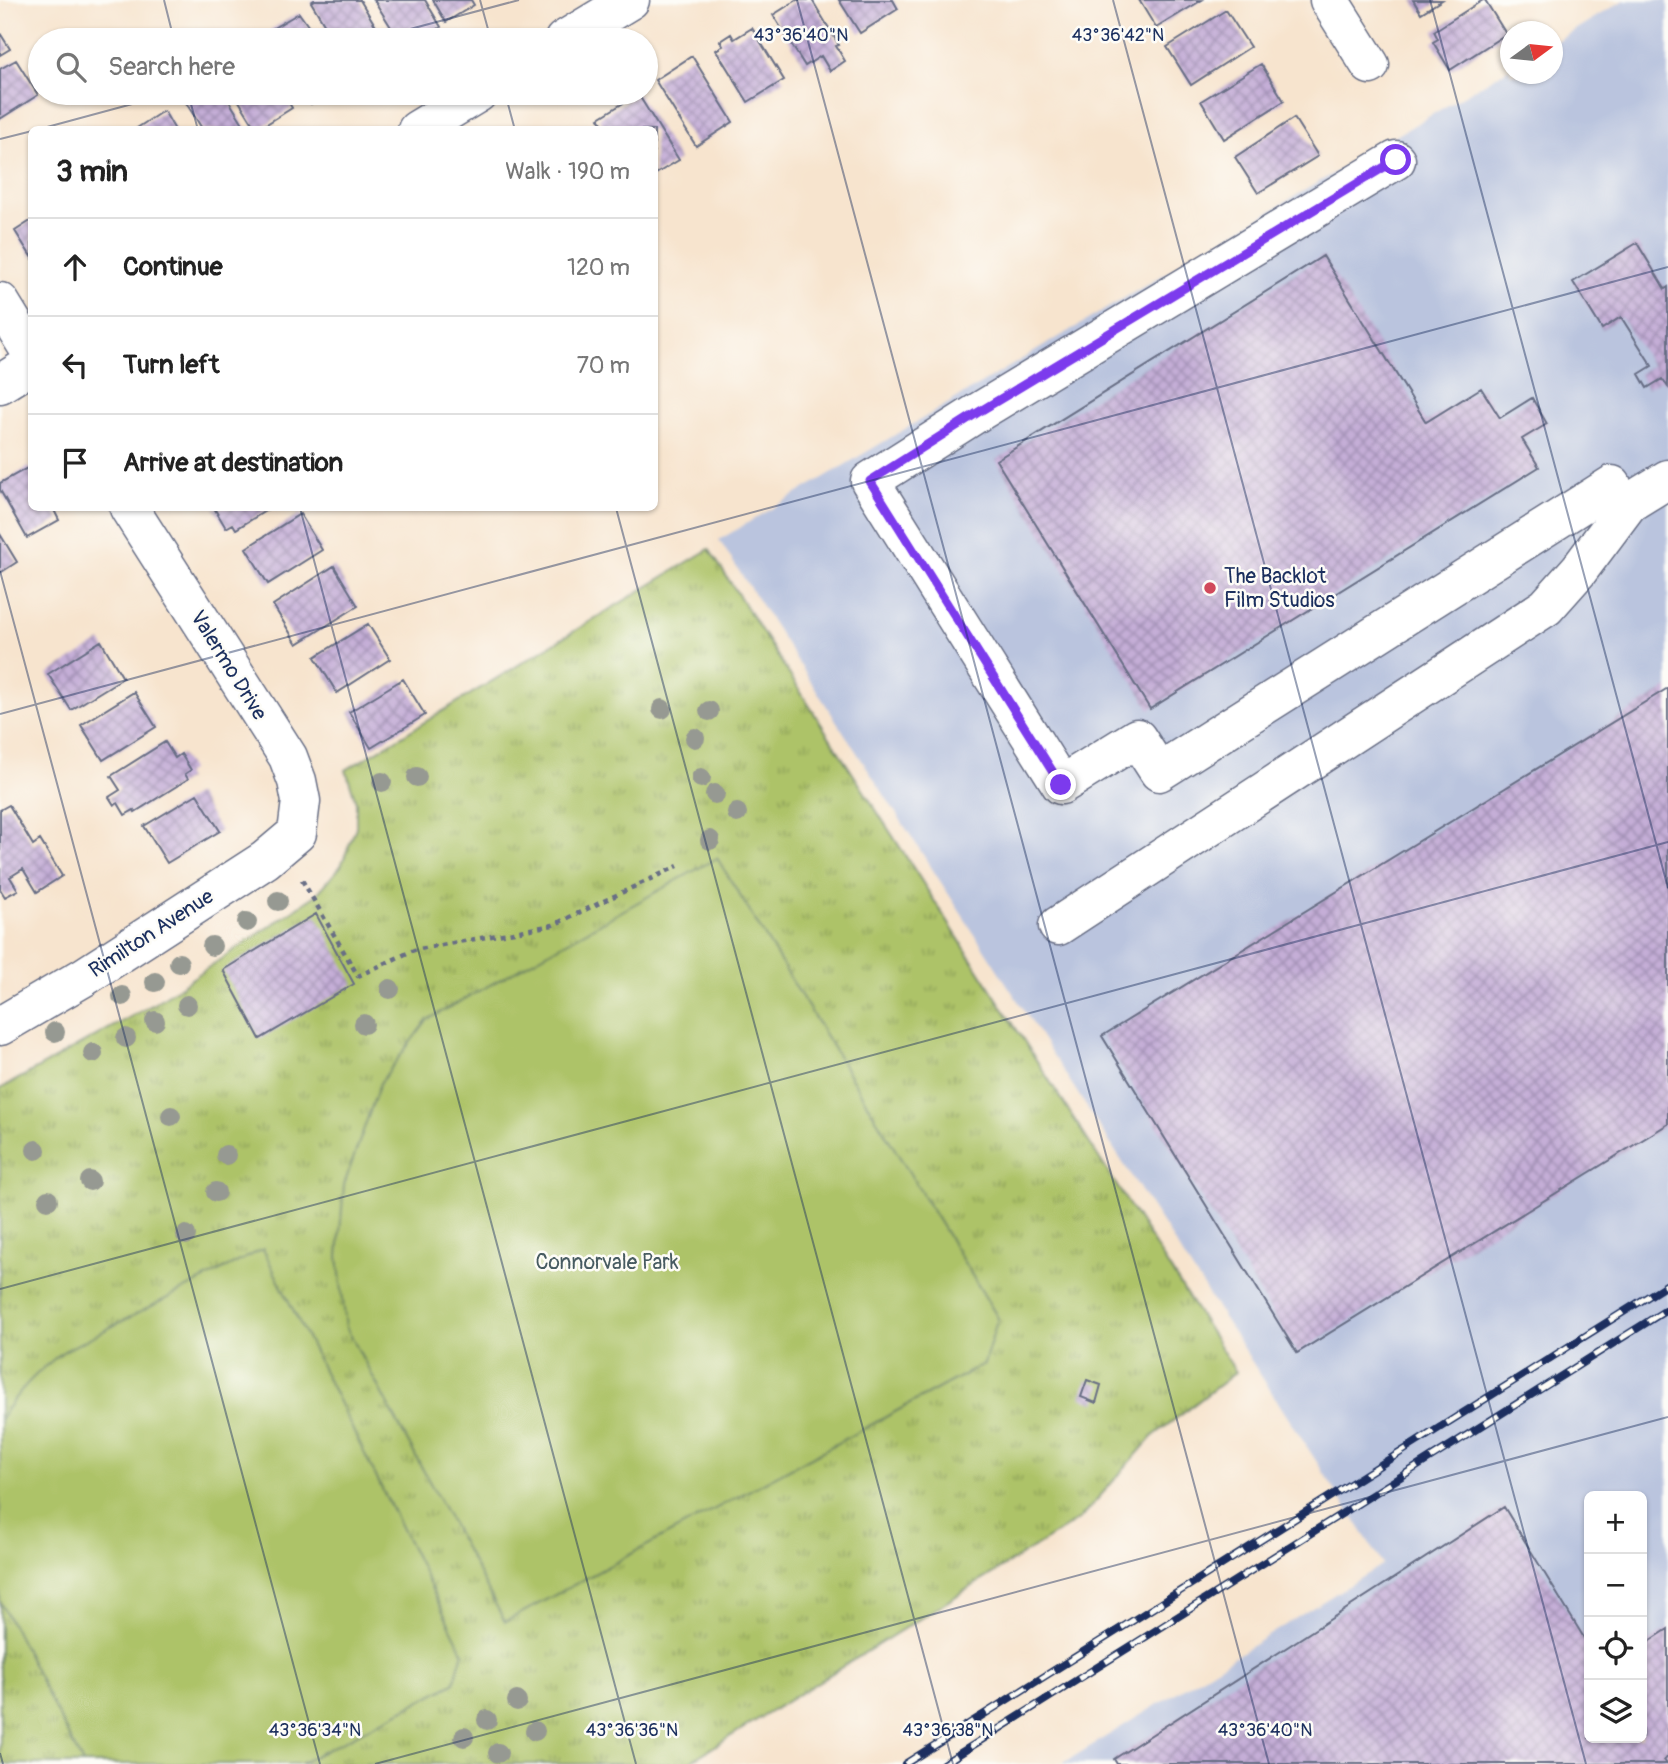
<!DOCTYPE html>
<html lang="en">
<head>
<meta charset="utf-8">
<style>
  :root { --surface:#fff; --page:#f6f6f6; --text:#222; --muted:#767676; --line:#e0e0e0 }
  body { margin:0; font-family:Pangolin,sans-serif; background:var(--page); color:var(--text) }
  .controls { position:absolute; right:21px; bottom:21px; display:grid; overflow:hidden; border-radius:10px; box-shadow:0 2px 5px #0004 }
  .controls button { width:63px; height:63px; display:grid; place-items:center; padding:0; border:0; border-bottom:2px solid var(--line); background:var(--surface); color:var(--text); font:35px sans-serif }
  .compass { position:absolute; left:1500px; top:21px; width:63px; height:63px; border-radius:50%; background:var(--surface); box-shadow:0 2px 5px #0004; rotate:75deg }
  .stop { position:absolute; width:21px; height:21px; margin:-16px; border:5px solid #7c3aed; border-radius:50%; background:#fff }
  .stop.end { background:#7c3aed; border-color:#fff; box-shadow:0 2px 7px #0008 }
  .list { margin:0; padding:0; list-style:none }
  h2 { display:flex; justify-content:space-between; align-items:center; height:91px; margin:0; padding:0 28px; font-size:30px }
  h2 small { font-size:23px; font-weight:400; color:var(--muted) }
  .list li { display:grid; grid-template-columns:46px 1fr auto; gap:21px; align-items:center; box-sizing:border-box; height:98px; padding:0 28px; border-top:2px solid var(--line) }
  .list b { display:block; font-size:26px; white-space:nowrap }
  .list em { font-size:23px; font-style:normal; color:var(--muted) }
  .icon { flex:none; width:38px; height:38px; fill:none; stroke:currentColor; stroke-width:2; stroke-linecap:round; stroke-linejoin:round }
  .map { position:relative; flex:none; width:1668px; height:1764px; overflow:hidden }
  .search { position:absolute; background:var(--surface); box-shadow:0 2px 5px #0004; left:28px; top:28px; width:630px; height:77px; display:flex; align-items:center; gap:18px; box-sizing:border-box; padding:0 24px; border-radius:38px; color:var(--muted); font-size:26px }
  .panel { position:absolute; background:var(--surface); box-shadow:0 2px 5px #0004; left:28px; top:126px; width:630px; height:385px; border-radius:10px }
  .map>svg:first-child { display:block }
  .industrial { fill:#bac4de; fill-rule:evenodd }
  .grass { fill:url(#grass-tufts); stroke:#647963; stroke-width:2 }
  .pitch { fill:#adc368; stroke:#647963; stroke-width:2 }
  .building { fill:url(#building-cross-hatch) }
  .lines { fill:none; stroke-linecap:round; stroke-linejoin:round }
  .minor-casing { stroke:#686e85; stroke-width:41 }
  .path { stroke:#686e85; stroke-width:4.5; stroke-dasharray:5 5; stroke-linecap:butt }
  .minor { stroke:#fff; stroke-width:38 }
  .rail-casing { stroke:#1b2f5e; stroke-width:8 }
  .rail { stroke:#fdfcf7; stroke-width:5; stroke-dasharray:16; stroke-linecap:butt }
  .tree { fill:#969992 }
  .route { stroke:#7c3aed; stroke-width:9 }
  .ticks { fill:none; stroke:#1b2f5e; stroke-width:2; stroke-opacity:0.45 }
  .poi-dot { fill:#d1495b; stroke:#fdfcf7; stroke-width:2.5 }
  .labels { text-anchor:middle; stroke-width:5; stroke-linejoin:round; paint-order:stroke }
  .poi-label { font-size:21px; fill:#1b2f5e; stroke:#fdfcf7; text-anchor:start }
  .street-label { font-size:21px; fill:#1b2f5e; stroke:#fdfcf7 }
  .park-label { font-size:21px; fill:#475b61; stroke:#fdfcf7 }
  .ticks-label { font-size:18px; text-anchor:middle; fill:#1b2f5e; stroke:#fdfcf7; stroke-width:5; stroke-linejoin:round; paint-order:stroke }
</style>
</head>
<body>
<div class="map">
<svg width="1668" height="1764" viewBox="0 0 1668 1764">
  <defs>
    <pattern id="grass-tufts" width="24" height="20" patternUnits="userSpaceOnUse" patternTransform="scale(1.75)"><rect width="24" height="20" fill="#adc368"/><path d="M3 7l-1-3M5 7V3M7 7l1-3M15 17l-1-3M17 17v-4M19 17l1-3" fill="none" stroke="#8c9f59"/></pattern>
    <pattern id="building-cross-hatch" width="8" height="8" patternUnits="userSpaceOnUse" patternTransform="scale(1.75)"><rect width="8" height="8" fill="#c5aed7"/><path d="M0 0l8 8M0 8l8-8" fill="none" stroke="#9f8eb2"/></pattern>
  </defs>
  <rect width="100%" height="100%" fill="#fdfcf7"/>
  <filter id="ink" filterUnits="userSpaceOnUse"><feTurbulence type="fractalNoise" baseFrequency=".0143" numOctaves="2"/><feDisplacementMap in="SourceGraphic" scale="14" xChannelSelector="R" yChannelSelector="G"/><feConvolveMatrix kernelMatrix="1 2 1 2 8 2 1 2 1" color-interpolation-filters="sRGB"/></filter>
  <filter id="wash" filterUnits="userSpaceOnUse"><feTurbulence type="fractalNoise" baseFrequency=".00686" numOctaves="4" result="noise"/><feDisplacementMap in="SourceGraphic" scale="28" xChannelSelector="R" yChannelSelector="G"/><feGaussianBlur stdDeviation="1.57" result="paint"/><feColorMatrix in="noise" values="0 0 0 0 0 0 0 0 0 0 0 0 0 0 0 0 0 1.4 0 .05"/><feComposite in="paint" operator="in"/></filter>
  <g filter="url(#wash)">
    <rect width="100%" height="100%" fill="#f7e4ce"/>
    <path class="industrial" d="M1624 0H1668V1764H1062L1383 1564 719 540 1510 68V74H1552L1553 43ZM1589 1496H1642V1738H1589Z"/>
    <path class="grass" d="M709 549 1236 1372 1152 1437 1080 1519 686 1764H0V1089L154 1004 316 895 341 866 356 827V802L346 770Z"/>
    <path class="pitch" d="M717 858 998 1318 984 1364 505 1622 346 1327 338 1256 344 1185 380 1083 427 1020Z
      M263 1249 463 1652 454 1683 300 1764H83L0 1601V1420C17 1391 38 1371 64 1351Z"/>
    <g id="blocks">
      <path class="building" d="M314 0H360L384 40H334L311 2Z
        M374 0H425L441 27 420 40H399Z
        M433 0H471L474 5 446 22Z
        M797 0H812L839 45 836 46 845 61 830 71 821 56 805 66 773 15Z
        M839 0H893L898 9 860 33Z
        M1139 0H1202L1156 28Z
        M1413 0H1442L1421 13Z
        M1483 0H1485L1506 34 1450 70 1433 42 1438 39 1434 31Z
        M1226 10 1250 47 1191 85 1167 47Z
        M299 13 318 40H276L270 30Z
        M752 28 784 80 748 102 716 50 723 46 720 41 731 34 734 39Z
        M0 33 10 49 0 55Z
        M692 56 733 122 696 146 655 80Z
        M16 60 38 95 0 119V69Z
        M1261 64 1284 101 1224 139 1201 101Z
        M180 93H224L247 130H203Z
        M234 93H283L292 108 257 130Z
        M304 93H329L311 104Z
        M638 94 679 160 654 175V130H606L599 118Z
        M164 111 175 130H134L160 113Z
        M1294 118 1318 156 1258 193 1235 157Z
        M32 220V258L15 231Z
        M1637 243 1665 289 1668 287V387L1662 379 1647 388 1639 374 1652 366 1621 317 1602 329 1573 282Z
        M1323 256 1426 422 1481 388 1500 418 1532 398 1547 424 1522 439 1539 467 1150 709 996 460Z
        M29 467 32 471V508H53L59 520 27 538 0 490V483Z
        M214 508H270L236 529 233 524 226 528Z
        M300 514 322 550 268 584 246 548Z
        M0 534 17 562 0 573Z
        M334 566 358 606 297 644 273 605Z
        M368 624 390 659 337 693 315 657Z
        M101 641 123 678 71 710 48 674Z
        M403 679 425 715 371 748 349 712Z
        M1668 688V1124L1297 1353 1102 1036Z
        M134 692 156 727 103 760 81 725Z
        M165 742 175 758 181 754 191 770 185 774 188 779 135 812 134 810 125 815 118 803 114 805 109 797 120 790 111 776Z
        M197 794 220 831 167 863 144 826Z
        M9 805 33 845 40 840 62 876 37 892 23 869 10 877 18 890 5 897 0 889V810Z
        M316 914 354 984 260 1039 223 970Z
        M1087 1380 1101 1385 1096 1403 1081 1397Z
        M1504 1507 1589 1646V1738H1642V1646L1668 1629V1757L1664 1760 1667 1764H1117L1114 1759Z"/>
    </g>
  </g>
  <g filter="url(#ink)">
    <use href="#blocks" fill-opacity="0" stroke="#686e85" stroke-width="2"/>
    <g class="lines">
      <g class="minor-casing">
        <path id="minor" d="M1329 0 1370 65
          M564 40 630 0
          M417 130 478 93
          M1396 160 977 413 870 481 1061 785 1137 738 1159 772 1612 485
          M0 302 32 354
          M0 384 32 364
          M1058 926 1546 607 1579 570 1629 503 1668 479
          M0 1026 84 977 265 860 297 833 301 801 297 781 288 757 129 508"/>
      </g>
      <path class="path" d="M302 880 358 976 414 950 553 925 678 866"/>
      <use href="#minor" class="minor"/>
      <g class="rail-casing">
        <path id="rail" d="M905 1764 1668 1284
          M943 1764 1668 1309"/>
      </g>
      <use href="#rail" class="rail"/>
    </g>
    <g class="tree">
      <circle cx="662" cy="709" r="10"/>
      <circle cx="709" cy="711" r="10"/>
      <circle cx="695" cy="738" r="10"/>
      <circle cx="417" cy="777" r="10"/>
      <circle cx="701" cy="778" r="10"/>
      <circle cx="382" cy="782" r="10"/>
      <circle cx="715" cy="794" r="10"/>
      <circle cx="737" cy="813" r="10"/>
      <circle cx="710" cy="840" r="10"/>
      <circle cx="278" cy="901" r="10"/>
      <circle cx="247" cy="922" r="10"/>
      <circle cx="212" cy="946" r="10"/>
      <circle cx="179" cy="963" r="10"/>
      <circle cx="155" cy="982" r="10"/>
      <circle cx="390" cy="989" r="10"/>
      <circle cx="122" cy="996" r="10"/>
      <circle cx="187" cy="1005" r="10"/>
      <circle cx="155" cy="1021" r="10"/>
      <circle cx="364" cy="1024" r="10"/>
      <circle cx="55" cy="1032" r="10"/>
      <circle cx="126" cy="1038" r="10"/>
      <circle cx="93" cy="1053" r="10"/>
      <circle cx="171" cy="1116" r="10"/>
      <circle cx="36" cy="1150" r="10"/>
      <circle cx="226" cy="1155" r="10"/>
      <circle cx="90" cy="1181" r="10"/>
      <circle cx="216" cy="1192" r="10"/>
      <circle cx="48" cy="1200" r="10"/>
      <circle cx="186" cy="1235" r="10"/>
      <circle cx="517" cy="1701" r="10"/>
      <circle cx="487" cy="1720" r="10"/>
      <circle cx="535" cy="1731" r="10"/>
      <circle cx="464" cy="1737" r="10"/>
      <circle cx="498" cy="1753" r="10"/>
    </g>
  </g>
  <g class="lines" filter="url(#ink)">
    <path class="route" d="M1061 785 870 481 977 413 1396 160"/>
  </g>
  <path class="ticks" d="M164 0 174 40M480 0 491 40M797 0 1269 1764M1113 0 1586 1764M1430 0 1668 888M369 40 519 0M188 93 198 130M505 93 515 130M36 130 173 93M0 139 32 131M300 508 636 1764M616 508 953 1764M0 571 320 1764M0 714 1668 267M0 1289 1668 842M0 1753 3 1764M375 1764 1668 1417"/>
  <circle class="poi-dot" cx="1210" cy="588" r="7"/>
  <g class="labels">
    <g class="poi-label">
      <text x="1224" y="583">The Backlot<tspan x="1224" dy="24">Film Studios</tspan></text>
    </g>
    <g class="street-label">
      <text transform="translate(229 665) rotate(58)" y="7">Valermo Drive</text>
      <text transform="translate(151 933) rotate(-33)" y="7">Rimilton Avenue</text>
    </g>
    <g class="park-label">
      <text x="607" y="1269">Connorvale Park</text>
    </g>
  </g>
  <g class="ticks-label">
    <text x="801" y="41">43°36'40"N</text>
    <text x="1118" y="41">43°36'42"N</text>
    <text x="315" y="1736">43°36'34"N</text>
    <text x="632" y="1736">43°36'36"N</text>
    <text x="948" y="1736">43°36'38"N</text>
    <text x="1265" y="1736">43°36'40"N</text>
  </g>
</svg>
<div class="controls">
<button>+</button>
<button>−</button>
<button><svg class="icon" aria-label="locate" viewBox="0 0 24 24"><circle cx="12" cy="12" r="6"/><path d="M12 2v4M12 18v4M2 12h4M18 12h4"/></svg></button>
<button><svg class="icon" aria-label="layers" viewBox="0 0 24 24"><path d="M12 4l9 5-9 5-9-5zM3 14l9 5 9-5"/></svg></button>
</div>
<svg class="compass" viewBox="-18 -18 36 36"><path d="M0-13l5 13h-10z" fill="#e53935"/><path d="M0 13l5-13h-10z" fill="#767676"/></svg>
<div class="stop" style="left:1396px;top:160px"></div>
<div class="stop end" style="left:1061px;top:785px"></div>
<div class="search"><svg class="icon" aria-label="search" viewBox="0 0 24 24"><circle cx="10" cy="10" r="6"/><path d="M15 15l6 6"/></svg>Search here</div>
<section class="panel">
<h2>3 min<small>Walk · 190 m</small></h2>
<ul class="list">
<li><svg class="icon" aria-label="ahead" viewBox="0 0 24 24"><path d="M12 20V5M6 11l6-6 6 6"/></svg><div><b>Continue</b></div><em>120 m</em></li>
<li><svg class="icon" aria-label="left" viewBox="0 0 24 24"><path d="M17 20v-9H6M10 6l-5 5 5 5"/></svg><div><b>Turn left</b></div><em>70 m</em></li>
<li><svg class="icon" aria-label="arrive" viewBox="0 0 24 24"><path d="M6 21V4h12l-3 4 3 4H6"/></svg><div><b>Arrive at destination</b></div></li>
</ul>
</section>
</div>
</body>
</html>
